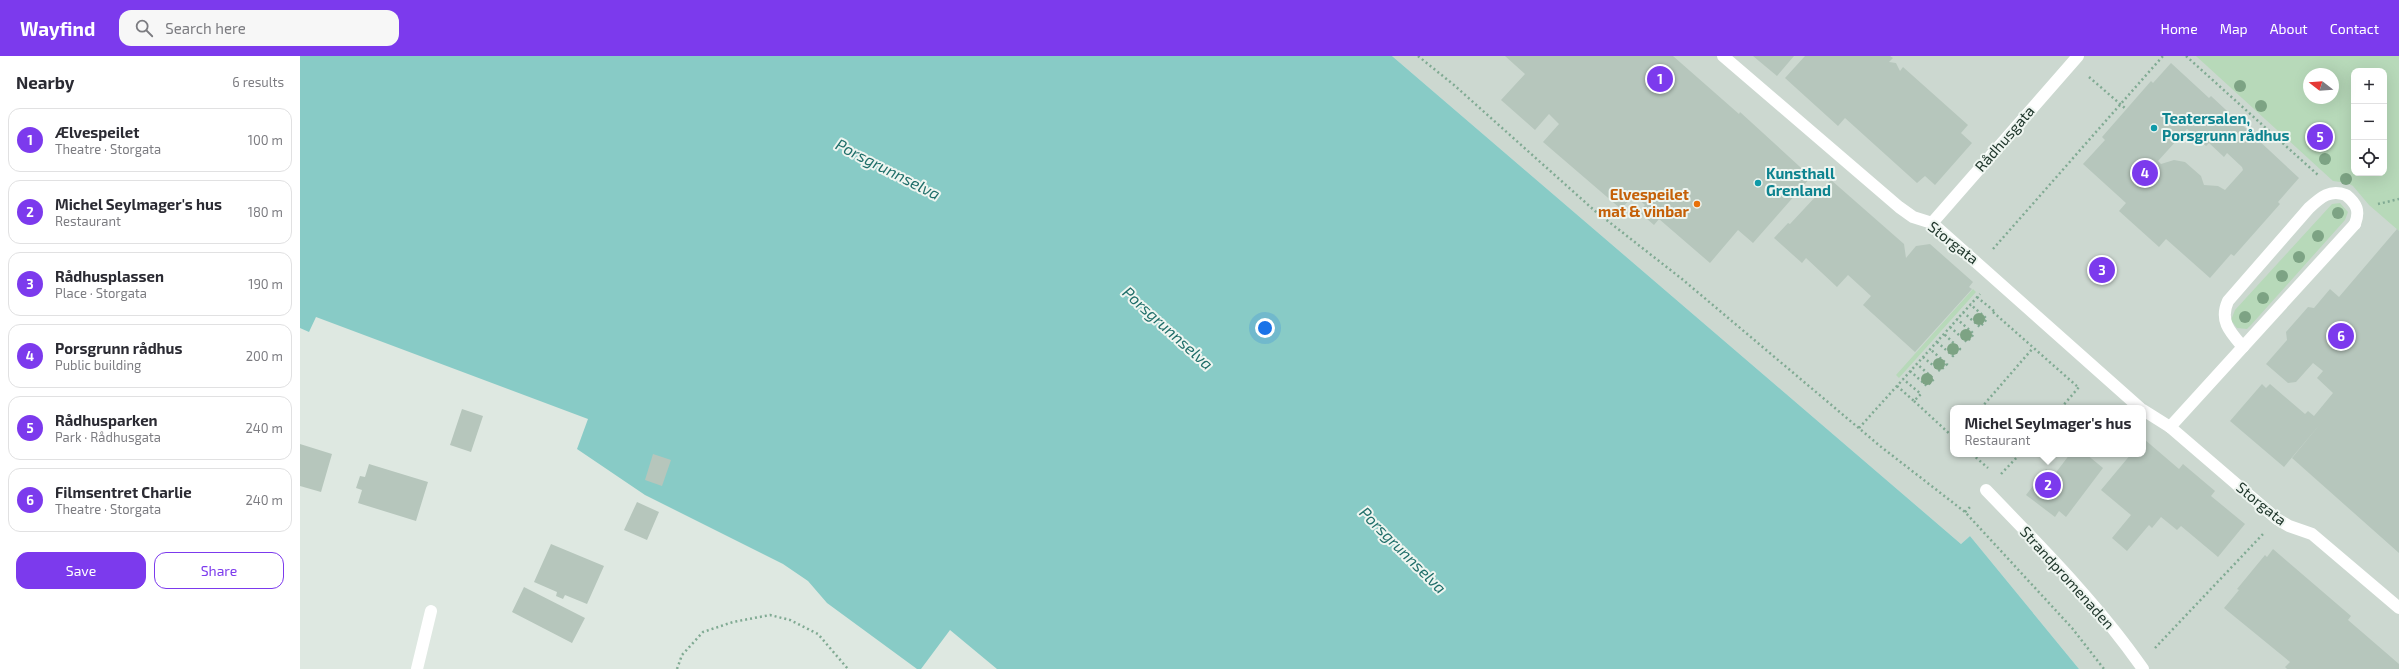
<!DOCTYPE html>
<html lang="en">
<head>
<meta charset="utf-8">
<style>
  :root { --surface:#fff; --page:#f7f7f7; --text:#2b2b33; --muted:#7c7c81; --line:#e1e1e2; --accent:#7c3aed }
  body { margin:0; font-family:"Exo 2",sans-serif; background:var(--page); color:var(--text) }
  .controls { position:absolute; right:12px; top:12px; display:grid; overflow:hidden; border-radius:8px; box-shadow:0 4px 16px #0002 }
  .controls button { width:36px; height:36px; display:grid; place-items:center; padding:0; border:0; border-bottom:1px solid var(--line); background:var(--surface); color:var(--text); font:20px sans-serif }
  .compass { position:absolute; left:2003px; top:12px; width:36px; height:36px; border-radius:50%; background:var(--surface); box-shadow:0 4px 16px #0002; rotate:287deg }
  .you { position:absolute; left:965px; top:272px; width:14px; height:14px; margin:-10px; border:3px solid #fff; border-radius:50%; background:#1a73e8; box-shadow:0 0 0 6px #1a73e833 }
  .badge { display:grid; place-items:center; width:26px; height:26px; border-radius:50%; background:var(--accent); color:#fff; font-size:13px; font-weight:700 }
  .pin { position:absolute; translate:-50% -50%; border:2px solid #fff; box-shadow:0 1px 4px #0006 }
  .popup { position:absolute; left:1650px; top:349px; width:196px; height:52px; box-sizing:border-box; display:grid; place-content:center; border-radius:8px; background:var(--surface); filter:drop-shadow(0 1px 3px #0005); font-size:13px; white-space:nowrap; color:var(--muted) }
  .popup b { font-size:15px; color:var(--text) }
  .popup::after { content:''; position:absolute; left:50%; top:100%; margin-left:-8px; border:8px solid transparent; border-top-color:var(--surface) }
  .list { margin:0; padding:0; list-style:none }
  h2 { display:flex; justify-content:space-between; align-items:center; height:52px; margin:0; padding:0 16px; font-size:17px }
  h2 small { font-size:13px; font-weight:400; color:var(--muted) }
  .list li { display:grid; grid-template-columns:26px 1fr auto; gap:12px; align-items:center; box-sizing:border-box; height:64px; margin:0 8px 8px; padding:0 8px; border:1px solid var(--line); border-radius:12px }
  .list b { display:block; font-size:15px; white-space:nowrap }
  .list p { margin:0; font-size:13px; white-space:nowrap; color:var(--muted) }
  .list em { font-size:13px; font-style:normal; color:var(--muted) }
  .actions { display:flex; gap:8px; padding:12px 16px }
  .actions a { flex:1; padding:9px 0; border:1px solid var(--accent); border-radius:12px; text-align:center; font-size:14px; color:var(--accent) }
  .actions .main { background:var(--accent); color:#fff }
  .icon { flex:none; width:22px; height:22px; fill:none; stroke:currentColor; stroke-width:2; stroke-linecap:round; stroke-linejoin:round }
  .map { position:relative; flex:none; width:2099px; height:613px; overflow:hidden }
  header { display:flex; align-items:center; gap:24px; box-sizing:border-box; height:56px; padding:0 20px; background:var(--accent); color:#fff }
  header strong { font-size:19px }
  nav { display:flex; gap:22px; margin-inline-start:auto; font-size:14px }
  .search { width:280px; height:36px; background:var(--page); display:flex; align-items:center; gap:10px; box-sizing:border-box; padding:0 14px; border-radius:12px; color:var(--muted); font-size:15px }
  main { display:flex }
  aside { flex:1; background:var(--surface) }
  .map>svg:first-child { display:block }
  .built { fill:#ccd8d0; fill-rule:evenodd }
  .green { fill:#b7d9b9; fill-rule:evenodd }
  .water { fill:#88cbc6 }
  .building { fill:#b6c6bc; fill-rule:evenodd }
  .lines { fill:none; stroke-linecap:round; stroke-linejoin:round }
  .path { stroke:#80aa93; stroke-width:2.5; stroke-dasharray:2 3; stroke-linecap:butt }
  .service { stroke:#fff; stroke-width:12 }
  .minor { stroke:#fff; stroke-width:12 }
  .tertiary { stroke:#fff; stroke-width:12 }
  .tree { fill:#7da384 }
  .culture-dot { fill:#0f9aa8; stroke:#eef5f0; stroke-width:1.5 }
  .food-dot { fill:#e8710a; stroke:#eef5f0; stroke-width:1.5 }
  .labels { text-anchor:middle; stroke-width:4; stroke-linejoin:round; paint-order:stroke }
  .culture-label { font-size:15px; font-weight:bold; fill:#0d838f; stroke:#eef5f0; text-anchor:start }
  .street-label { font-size:15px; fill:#20372c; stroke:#eef5f0 }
  .food-label { font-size:15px; font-weight:bold; fill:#c56008; stroke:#eef5f0; text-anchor:end }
  .water-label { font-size:16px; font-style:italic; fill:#1f6e69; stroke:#eef5f0 }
</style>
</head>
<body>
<header>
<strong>Wayfind</strong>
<div class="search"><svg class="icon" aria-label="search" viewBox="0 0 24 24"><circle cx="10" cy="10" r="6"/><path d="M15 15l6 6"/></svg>Search here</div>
<nav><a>Home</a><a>Map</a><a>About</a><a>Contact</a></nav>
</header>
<main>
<aside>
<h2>Nearby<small>6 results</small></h2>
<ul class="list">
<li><span class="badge">1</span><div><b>Ælvespeilet</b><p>Theatre · Storgata</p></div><em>100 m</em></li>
<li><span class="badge">2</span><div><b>Michel Seylmager's hus</b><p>Restaurant</p></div><em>180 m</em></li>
<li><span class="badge">3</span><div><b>Rådhusplassen</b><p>Place · Storgata</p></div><em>190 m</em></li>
<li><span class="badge">4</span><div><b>Porsgrunn rådhus</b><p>Public building</p></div><em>200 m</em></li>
<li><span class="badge">5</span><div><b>Rådhusparken</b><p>Park · Rådhusgata</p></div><em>240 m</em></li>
<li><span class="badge">6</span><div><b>Filmsentret Charlie</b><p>Theatre · Storgata</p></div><em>240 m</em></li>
</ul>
<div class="actions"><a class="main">Save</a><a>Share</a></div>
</aside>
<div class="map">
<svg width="2099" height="613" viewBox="0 0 2099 613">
  <rect width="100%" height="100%" fill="#dee8e1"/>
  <path class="built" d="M1092 0H2099V613H1779L1670 480 1661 488ZM2054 15H2084V117H2054ZM2009 18H2033V42H2009ZM1653 352H1843V398H1653Z"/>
  <path class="green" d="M1896 0H2099V175L2069 149 2053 130 2047 127 2033 125ZM2054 15H2084V117H2054ZM2009 18H2033V42H2009Z
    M2040 147 2048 156 2045 164 1951 269 1947 273 1937 272 1931 264 1935 254 2032 148Z
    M1673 233 1676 236 1599 322 1596 319Z"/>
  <path class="water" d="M0 0H1092L1661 488 1670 480 1779 613H697L650 574 621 613H617L527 547 508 525 483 508 345 439 277 393 288 363 16 261 9 276 0 272Z"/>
  <path class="building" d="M1205 0H1373L1439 58 1440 56 1511 121 1453 187 1438 174 1410 207 1359 163 1354 169 1339 156 1345 149 1334 139 1321 153 1243 86 1259 68 1249 58 1235 74 1201 44 1225 18Z
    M1453 0H1494L1477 20Z
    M1505 0H1590L1593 2 1589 6 1596 7 1600 15 1603 11 1668 69 1661 77 1672 87 1635 129 1625 120 1617 127 1545 62 1538 70 1485 22Z
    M1871 7 1909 42 1911 40 1999 122 1978 146 1980 148 1934 200 1931 198 1910 222 1866 183 1859 191 1819 155 1826 147 1783 108 1805 84 1802 81 1851 25 1853 27ZM1887 73 1906 90 1909 87 1924 101 1927 97 1942 111 1943 114 1925 134 1918 130 1904 129 1901 120 1885 106 1874 104 1861 108 1858 105Z
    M1531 124 1604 188 1606 202 1616 190 1630 188 1673 226 1669 231 1672 233 1615 296 1563 249 1571 240 1548 219 1537 231 1506 202 1502 207 1474 182 1488 167 1490 168Z
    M2097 173 2099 175V497L1992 402 2021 367 1984 411 1930 365 1962 328 1966 332 1970 328 2005 358 2008 355 2014 360 2033 337 2017 322 2023 315 2013 307 1996 326 1988 327 1966 308 1987 284 1986 276 2008 251 2014 252 2030 233 2039 241Z
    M162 353 183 360 171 396 150 389Z
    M1844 383 1879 413 1883 408 1915 435 1911 440 1945 468 1918 501 1881 470 1877 474 1861 461 1852 472 1849 469 1827 495 1812 482 1831 459 1801 434 1831 398H1843Z
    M0 388 32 398 21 436 0 430Z
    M353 398 371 404 362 430 345 424Z
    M1770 398H1786L1803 412 1766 461 1759 455 1755 461 1726 439 1746 413 1754 419Z
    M69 408 128 426 116 465 58 447 62 434 56 432 60 420 65 421Z
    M337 446 359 456 347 484 324 474Z
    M251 488 304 510 287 548 265 539 263 543 256 540 257 536 234 526Z
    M1973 493 2051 560 2048 564 2099 608V613H1987L1985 611 1990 606 1924 552 1939 534 1937 533 1965 499 1967 501Z
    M224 531 285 562 272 587 212 556Z"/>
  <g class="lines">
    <path class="path" d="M1118 0 1154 29 1295 155 1382 223 1580 390 1665 456 1772 572 1804 613
      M1886 0 2018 119
      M1789 21 1826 53
      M2078 148 2099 143
      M1693 193 1863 0
      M1677 241 1694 255
      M1663 256 1680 271 1687 263 1670 248
      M1693 256 1779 332
      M1650 271 1667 286 1674 278 1657 263
      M1637 286 1653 300 1660 293 1644 278
      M1623 301 1640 315 1647 308 1630 293
      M1610 315 1627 330 1634 323 1617 308
      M1597 330 1614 345 1621 338 1603 323
      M1614 345 1653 381
      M1681 352 1733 292
      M1761 352 1779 331
      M1559 372 1680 238
      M1672 398 1688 412
      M1701 418 1720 398
      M1665 456 1671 450
      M1855 592 1963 478
      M377 613 382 599 403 576 433 566 470 559 490 564 518 578 548 613"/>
    <path class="service" d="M1943 291C1930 276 1919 265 1928 245L2009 152C2021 141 2030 133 2046 139 2057 148 2060 155 2055 168
      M117 613 131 555"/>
    <path class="minor" d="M1632 167 1778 0
      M1870 371 2055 168
      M1686 434C1741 491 1798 548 1843 613"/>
    <path class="tertiary" d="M1423 0 1599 151 1613 161 1632 167 1840 352
      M1843 354 1870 371 1977 463 1989 470 2012 478 2099 552"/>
  </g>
  <g class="tree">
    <circle cx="1940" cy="30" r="6"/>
    <circle cx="1961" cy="50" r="6"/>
    <circle cx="2025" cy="103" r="6"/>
    <circle cx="2046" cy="123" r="6"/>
    <circle cx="2038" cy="157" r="6"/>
    <circle cx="2018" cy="180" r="6"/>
    <circle cx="1999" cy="201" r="6"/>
    <circle cx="1982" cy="220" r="6"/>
    <circle cx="1963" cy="242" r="6"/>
    <circle cx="1945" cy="261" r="6"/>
    <circle cx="1679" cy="263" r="6"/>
    <circle cx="1666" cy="279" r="6"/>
    <circle cx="1653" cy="293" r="6"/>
    <circle cx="1639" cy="308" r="6"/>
    <circle cx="1627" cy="323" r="6"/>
  </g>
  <g class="culture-dot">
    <circle cx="1854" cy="72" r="4"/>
    <circle cx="1458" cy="127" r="4"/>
  </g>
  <circle class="food-dot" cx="1397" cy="148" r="4"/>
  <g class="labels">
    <g class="culture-label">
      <text x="1862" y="68">Teatersalen,<tspan x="1862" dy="17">Porsgrunn rådhus</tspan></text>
      <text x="1466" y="123">Kunsthall<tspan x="1466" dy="17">Grenland</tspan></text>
    </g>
    <g class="street-label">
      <text transform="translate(1705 83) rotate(-49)" y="5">Rådhusgata</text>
      <text transform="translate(1653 187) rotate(38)" y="5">Storgata</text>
      <text transform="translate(1961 448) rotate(39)" y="5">Storgata</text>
      <text transform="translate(1767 522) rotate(48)" y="5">Strandpromenaden</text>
    </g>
    <g class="food-label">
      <text x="1389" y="144">Elvespeilet<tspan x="1389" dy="17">mat &amp; vinbar</tspan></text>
    </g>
    <g class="water-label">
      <text transform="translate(588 113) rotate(27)" y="6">Porsgrunnselva</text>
      <text transform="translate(868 272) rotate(42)" y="6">Porsgrunnselva</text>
      <text transform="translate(1103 494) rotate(45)" y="6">Porsgrunnselva</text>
    </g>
  </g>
</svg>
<div class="controls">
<button>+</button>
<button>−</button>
<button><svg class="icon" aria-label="locate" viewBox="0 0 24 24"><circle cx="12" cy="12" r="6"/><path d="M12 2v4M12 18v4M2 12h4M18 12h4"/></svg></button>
</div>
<svg class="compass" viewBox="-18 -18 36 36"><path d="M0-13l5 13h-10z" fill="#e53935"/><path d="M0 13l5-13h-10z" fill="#7c7c81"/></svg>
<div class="you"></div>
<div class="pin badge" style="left:1360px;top:23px">1</div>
<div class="pin badge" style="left:1748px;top:429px">2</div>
<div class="popup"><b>Michel Seylmager's hus</b>Restaurant</div>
<div class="pin badge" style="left:1802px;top:214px">3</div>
<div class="pin badge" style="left:1845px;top:117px">4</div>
<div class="pin badge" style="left:2020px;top:81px">5</div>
<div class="pin badge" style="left:2041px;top:280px">6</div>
</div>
</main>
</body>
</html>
